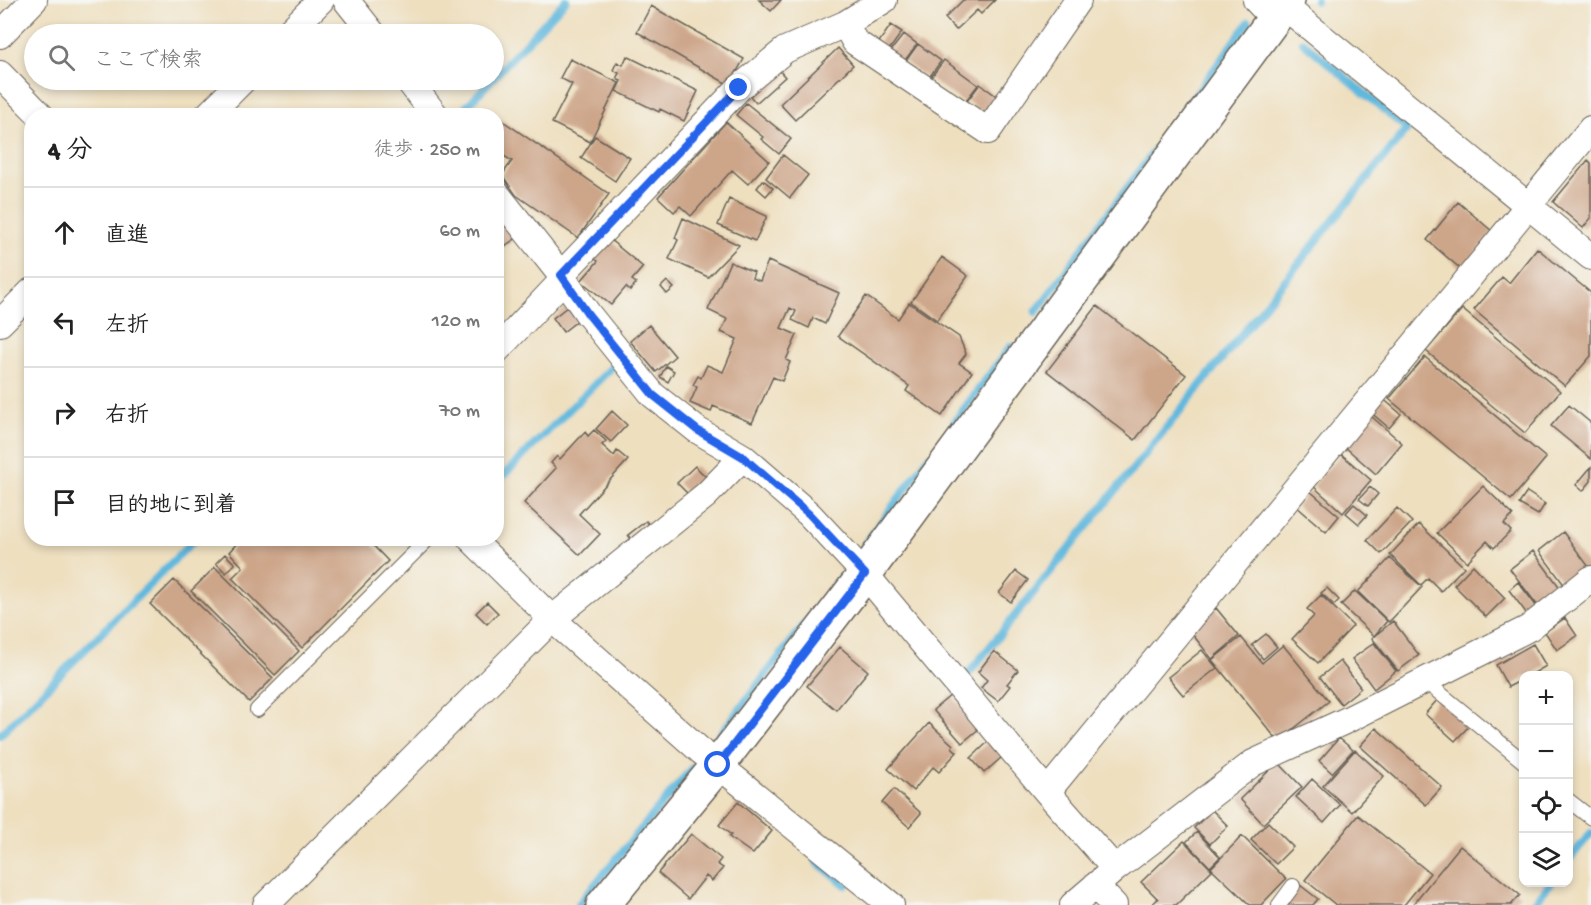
<!DOCTYPE html>
<html lang="ja">
<head>
<meta charset="utf-8">
<style>
  :root { --surface:#fff; --page:#f2f2f2; --text:#222; --muted:#767676; --line:#e0e0e0 }
  body { margin:0; font-family:"Gochi Hand","Klee One",sans-serif; background:var(--page); color:var(--text) }
  .controls { position:absolute; right:18px; bottom:18px; display:grid; overflow:hidden; border-radius:12px; box-shadow:0 3px 9px #0003 }
  .controls button { width:54px; height:54px; display:grid; place-items:center; padding:0; border:0; border-bottom:2px solid var(--line); background:var(--surface); color:var(--text); font:30px sans-serif }
  .stop { position:absolute; width:18px; height:18px; margin:-14px; border:4px solid #2563eb; border-radius:50%; background:#fff }
  .stop.end { background:#2563eb; border-color:#fff; box-shadow:0 2px 6px #0008 }
  .list { margin:0; padding:0; list-style:none }
  h2 { display:flex; justify-content:space-between; align-items:center; height:78px; margin:0; padding:0 24px; font-size:26px }
  h2 small { font-size:20px; font-weight:400; color:var(--muted) }
  .list li { display:grid; grid-template-columns:39px 1fr auto; gap:18px; align-items:center; box-sizing:border-box; height:90px; padding:0 24px; border-top:2px solid var(--line) }
  .list b { display:block; font-size:22px; white-space:nowrap }
  .list em { font-size:20px; font-style:normal; color:var(--muted) }
  .icon { flex:none; width:33px; height:33px; fill:none; stroke:currentColor; stroke-width:2; stroke-linecap:round; stroke-linejoin:round }
  .map { position:relative; flex:none; width:1591px; height:905px; overflow:hidden }
  .search { position:absolute; background:var(--surface); box-shadow:0 3px 9px #0003; left:24px; top:24px; width:480px; height:66px; display:flex; align-items:center; gap:15px; box-sizing:border-box; padding:0 21px; border-radius:33px; color:var(--muted); font-size:22px }
  .panel { position:absolute; background:var(--surface); box-shadow:0 3px 9px #0003; left:24px; top:108px; width:480px; height:438px; border-radius:24px }
  .map>svg:first-child { display:block }
  .lines { fill:none; stroke-linecap:round; stroke-linejoin:round }
  .stream { stroke:#60b8dd; stroke-width:8 }
  .building { fill:#cda68a }
  .lane-casing { stroke:#666055; stroke-width:16 }
  .street-casing { stroke:#666055; stroke-width:28 }
  .secondary-casing { stroke:#666055; stroke-width:36 }
  .lane { stroke:#fff; stroke-width:14 }
  .street { stroke:#fff; stroke-width:26 }
  .secondary { stroke:#fff; stroke-width:33 }
  .route { stroke:#2563eb; stroke-width:8 }
</style>
</head>
<body>
<div class="map">
<svg width="1591" height="905" viewBox="0 0 1591 905">
  <rect width="100%" height="100%" fill="#f6f6f2"/>
  <filter id="ink" filterUnits="userSpaceOnUse"><feTurbulence type="fractalNoise" baseFrequency=".0167" numOctaves="2"/><feDisplacementMap in="SourceGraphic" scale="12" xChannelSelector="R" yChannelSelector="G"/><feConvolveMatrix kernelMatrix="1 2 1 2 8 2 1 2 1" color-interpolation-filters="sRGB"/></filter>
  <filter id="wash" filterUnits="userSpaceOnUse"><feTurbulence type="fractalNoise" baseFrequency=".008" numOctaves="4" result="noise"/><feDisplacementMap in="SourceGraphic" scale="24" xChannelSelector="R" yChannelSelector="G"/><feGaussianBlur stdDeviation="1.35" result="paint"/><feColorMatrix in="noise" values="0 0 0 0 0 0 0 0 0 0 0 0 0 0 0 0 0 1.4 0 .05"/><feComposite in="paint" operator="in"/></filter>
  <g filter="url(#wash)">
    <rect width="100%" height="100%" fill="#eedfbf"/>
    <g class="lines">
      <path class="stream" d="M1316 1V0
        M494 77 566 0
        M458 116 491 80
        M1036 312 1249 22
        M953 424 1011 346
        M496 483 613 366
        M865 544 929 457
        M964 679 1407 129 1303 42
        M0 735 196 538
        M715 741 841 577
        M1568 861 1591 833
        M817 862 846 885
        M578 905 692 768
        M1533 905 1551 882"/>
    </g>
    <g id="blocks">
      <path class="building" d="M759 0H781L771 11Z
        M963 0H995L981 14 977 10 956 30 945 18Z
        M651 6 744 59 729 85 637 32Z
        M891 25 902 32 889 50 879 42Z
        M904 34 917 44 903 63 889 53Z
        M918 44 941 61 928 79 905 62Z
        M838 48 853 65 795 120 780 104Z
        M627 56 698 91 684 121 660 109 659 112 616 91 621 81 616 79 619 73 613 70 617 62 623 65Z
        M570 59 619 83 590 142 552 123 572 84 560 78Z
        M944 60 978 85 964 103 930 79Z
        M779 70 785 77 756 103 750 96Z
        M980 84 999 98 986 115 967 101Z
        M746 103 791 139 779 154 761 139 763 137 736 115Z
        M500 119 609 194 578 238 516 195 502 175 512 161 496 151V125Z
        M726 122 769 161 748 184 732 170 691 216 680 206 674 212 658 197Z
        M595 136 630 158 615 181 581 158Z
        M783 155 808 175 790 198 766 178Z
        M1588 160 1591 163V218L1583 228 1553 202Z
        M763 180 773 188 766 196 757 188Z
        M729 199 767 216 755 241 718 225Z
        M1458 202 1493 232 1462 270 1427 240Z
        M496 208 518 237 496 252Z
        M683 218 739 245 708 277 669 259 678 240 675 238Z
        M609 239 643 267 632 280 636 283 630 291 626 287 611 305 581 281 598 261 594 258Z
        M1537 248 1591 293V356L1565 386 1474 310 1502 277 1509 283Z
        M942 257 968 276 937 320 911 302Z
        M768 261 839 293 825 324 813 318 809 328 792 320 796 311 790 308 781 328 797 335 786 360 790 362 782 381 773 377 752 423 713 406 711 412 690 403 697 387 693 385 698 376 701 378 707 365 723 372 737 339 721 332 727 319 708 310 730 262 754 272 752 278 760 281Z
        M667 281 674 288 667 294 661 287Z
        M866 296 898 319 909 303 959 337 966 354 959 363 972 372 942 416 906 391 909 386 838 336Z
        M1097 306 1186 375 1135 440 1047 371Z
        M567 307 577 321 563 332 553 318Z
        M1462 309 1560 391 1525 433 1426 351Z
        M649 325 675 356 656 372 630 341Z
        M1425 357 1546 458 1511 500 1389 399Z
        M666 366 674 371 668 382 660 377Z
        M1381 397 1401 414 1389 428 1369 411Z
        M1569 405 1591 423V459L1551 426Z
        M612 411 627 425 611 442 596 429Z
        M1371 416 1402 443 1376 474 1345 447Z
        M594 430 606 441 602 445 614 456 617 451 628 460 579 514 600 534 580 555 524 503 556 468 551 463 557 456 560 459 585 432 588 436Z
        M1341 454 1371 480 1343 513 1313 486Z
        M695 466 709 480 691 497 677 483Z
        M1591 467V481L1583 491 1576 485Z
        M1483 486 1513 515 1504 524 1511 531 1494 548 1487 541 1467 562 1437 533Z
        M1370 487 1378 494 1368 506 1359 499Z
        M1310 491 1339 516 1326 532 1296 506Z
        M1527 492 1545 504 1538 515 1519 504Z
        M1354 504 1367 515 1359 524 1346 513Z
        M1397 508 1412 522 1381 554 1367 540Z
        M646 521 652 528 633 542 628 535Z
        M1419 524 1464 567 1441 591 1428 578 1421 585 1390 555Z
        M1563 532 1589 567 1565 586 1539 551Z
        M242 538H366L388 561 302 648 232 578 243 567 229 552Z
        M1533 551 1561 589 1538 606 1510 569Z
        M225 554 235 564 226 573 216 563Z
        M1390 558 1422 587 1389 622 1358 592Z
        M1473 565 1505 598 1486 617 1454 585Z
        M215 567 299 651 275 675 191 591Z
        M1016 571 1028 580 1011 602 999 593Z
        M174 580 273 678 249 702 150 604Z
        M1518 582 1537 607 1527 614 1509 590Z
        M1327 588 1339 600 1334 605 1321 593Z
        M1355 591 1387 621 1374 636 1341 605Z
        M1321 595 1353 626 1318 663 1292 639 1314 616 1307 609Z
        M487 602 498 613 487 624 476 613Z
        M1216 608 1239 636 1212 659 1189 630Z
        M1565 618 1577 636 1557 650 1545 632Z
        M1393 621 1419 655 1398 671 1372 638Z
        M1266 634 1277 647 1263 659 1252 645Z
        M1241 637 1262 663 1283 645 1329 701 1278 741 1212 660Z
        M1374 643 1396 671 1374 689 1352 659Z
        M1533 644 1546 666 1529 676H1524V679L1508 687 1496 665Z
        M840 647 868 671 836 710 807 686Z
        M1202 650 1217 668 1183 695 1168 677Z
        M994 651 1018 670 1007 684 1010 686 998 701 981 688 987 680 978 672Z
        M1340 661 1361 688 1341 704 1320 677Z
        M951 695 980 728 962 743 933 710Z
        M1438 699 1469 726 1455 741 1425 714Z
        M929 723 953 745 952 747 957 752 939 772 933 767 913 791 888 769Z
        M1376 728 1442 787 1426 805 1360 746Z
        M1339 738 1353 750 1332 773 1319 761Z
        M989 741 1002 757 984 773 971 758Z
        M1355 750 1384 776 1352 812 1323 786Z
        M1278 762 1302 787 1263 824 1240 799Z
        M1312 779 1340 805 1324 823 1296 797Z
        M894 789 921 813 909 827 882 803Z
        M738 802 772 831 753 854 729 837 731 835 719 825Z
        M1212 810 1228 826 1210 844 1194 828Z
        M1358 815 1430 873 1404 905H1336L1305 880Z
        M1268 822 1293 847 1276 864 1251 840Z
        M1197 832 1220 857 1210 867 1186 842Z
        M691 834 721 859 717 864 723 868 712 881 706 876 688 899 658 873Z
        M1242 836 1286 879 1261 905H1250L1211 868Z
        M1184 841 1212 870 1176 905H1151L1158 899 1141 882Z
        M1460 846 1520 895 1511 905H1412Z
        M1300 885 1318 899 1313 905H1285Z"/>
    </g>
  </g>
  <g filter="url(#ink)">
    <use href="#blocks" fill-opacity="0" stroke="#666055" stroke-width="1.5"/>
    <g class="lines">
      <g class="lane-casing">
        <path id="lane" d="M1425 681 1524 762
          M257 710 429 538
          M1568 800 1591 818
          M1279 905 1293 886"/>
      </g>
      <g class="street-casing">
        <path id="street" d="M346 0 373 34
          M1256 0 1274 19
          M1284 6 1591 257
          M845 24 855 42 988 131 1078 0
          M287 34 321 0
          M0 35 34 0
          M0 74 41 116
          M408 80 436 116
          M207 116 243 80
          M496 193 561 275 588 314 653 395 697 430 743 457 809 514 865 574 1047 792 1115 869
          M561 275 739 88 785 50 845 24 884 0
          M0 323 32 291
          M496 351 564 279
          M470 538 552 619 702 752 891 905
          M1047 792 1591 129
          M1095 886 1114 905
          M266 905 552 619 706 495 743 457
          M1073 905 1115 869 1253 763 1345 721 1529 628 1591 579"/>
      </g>
      <g class="secondary-casing">
        <path id="secondary" d="M603 905 718 765 865 574 1288 0"/>
      </g>
      <use href="#lane" class="lane"/>
      <use href="#street" class="street"/>
      <use href="#secondary" class="secondary"/>
    </g>
  </g>
  <g class="lines" filter="url(#ink)">
    <path class="route" d="M718 765 865 574 809 514 743 457 697 430 653 395 588 314 561 275 739 88"/>
  </g>
</svg>
<div class="controls">
<button>+</button>
<button>−</button>
<button><svg class="icon" aria-label="locate" viewBox="0 0 24 24"><circle cx="12" cy="12" r="6"/><path d="M12 2v4M12 18v4M2 12h4M18 12h4"/></svg></button>
<button><svg class="icon" aria-label="layers" viewBox="0 0 24 24"><path d="M12 4l9 5-9 5-9-5zM3 14l9 5 9-5"/></svg></button>
</div>
<div class="stop" style="left:718px;top:765px"></div>
<div class="stop end" style="left:739px;top:88px"></div>
<div class="search"><svg class="icon" aria-label="search" viewBox="0 0 24 24"><circle cx="10" cy="10" r="6"/><path d="M15 15l6 6"/></svg>ここで検索</div>
<section class="panel">
<h2>4 分<small>徒歩 · 250 m</small></h2>
<ul class="list">
<li><svg class="icon" aria-label="ahead" viewBox="0 0 24 24"><path d="M12 20V5M6 11l6-6 6 6"/></svg><div><b>直進</b></div><em>60 m</em></li>
<li><svg class="icon" aria-label="left" viewBox="0 0 24 24"><path d="M17 20v-9H6M10 6l-5 5 5 5"/></svg><div><b>左折</b></div><em>120 m</em></li>
<li><svg class="icon" aria-label="right" viewBox="0 0 24 24"><path d="M7 20v-9h11M14 6l5 5-5 5"/></svg><div><b>右折</b></div><em>70 m</em></li>
<li><svg class="icon" aria-label="arrive" viewBox="0 0 24 24"><path d="M6 21V4h12l-3 4 3 4H6"/></svg><div><b>目的地に到着</b></div></li>
</ul>
</section>
</div>
</body>
</html>
